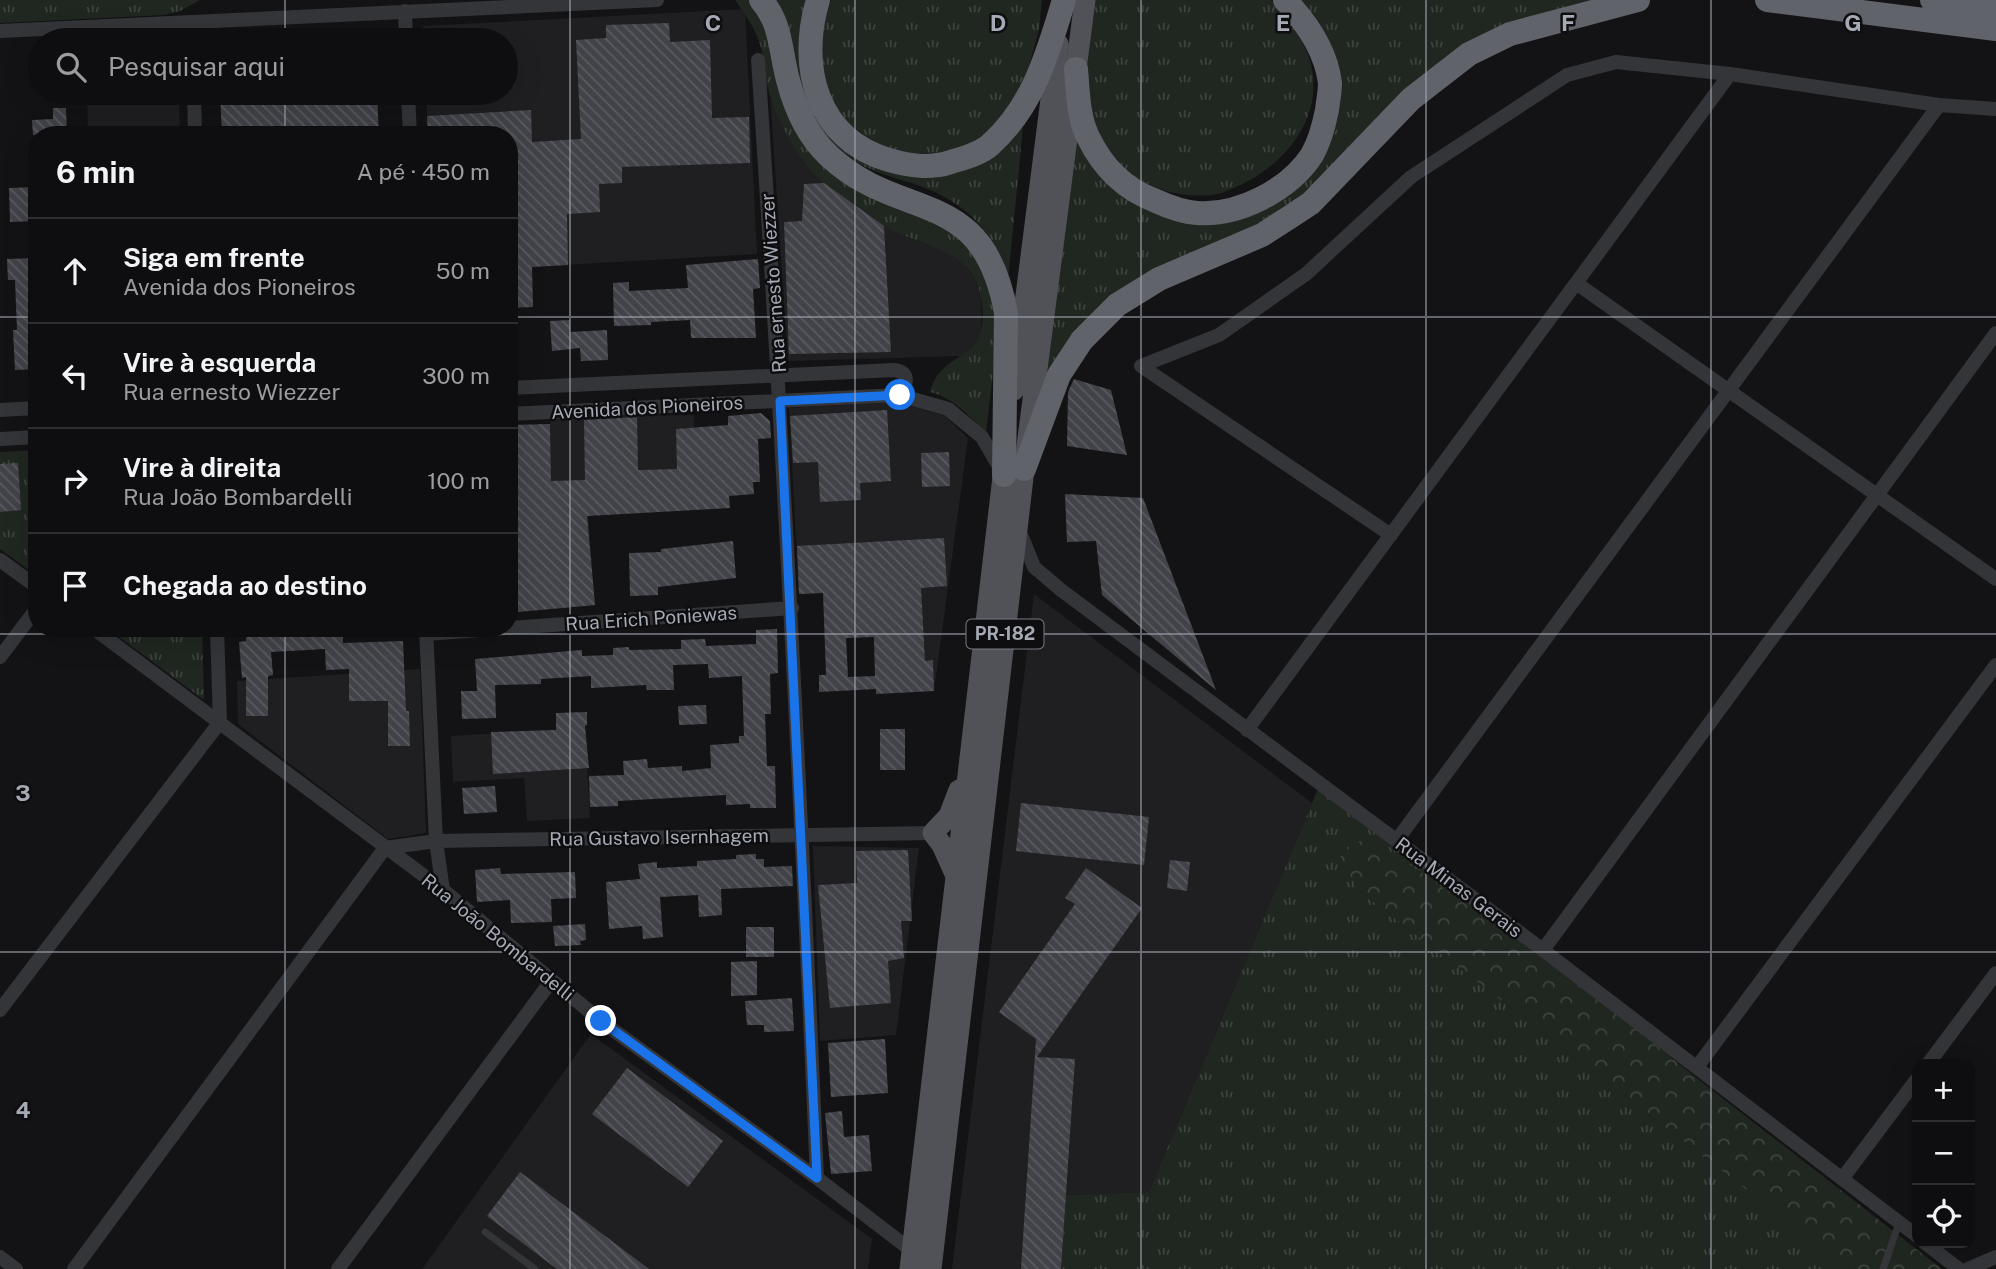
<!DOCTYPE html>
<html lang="pt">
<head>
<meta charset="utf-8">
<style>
  :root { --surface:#0e0e10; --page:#1c1c1e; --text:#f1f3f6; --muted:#9b9c9f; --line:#2e2e30 }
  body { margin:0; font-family:"Public Sans",sans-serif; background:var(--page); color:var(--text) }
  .controls { position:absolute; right:21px; bottom:21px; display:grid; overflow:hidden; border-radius:14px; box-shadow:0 7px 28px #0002 }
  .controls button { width:63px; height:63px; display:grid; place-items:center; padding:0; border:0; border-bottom:2px solid var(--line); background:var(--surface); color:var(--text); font:35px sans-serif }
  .stop { position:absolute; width:21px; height:21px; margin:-16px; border:5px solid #1a73e8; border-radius:50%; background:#fff }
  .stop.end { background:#1a73e8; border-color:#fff; box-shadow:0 2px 7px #0008 }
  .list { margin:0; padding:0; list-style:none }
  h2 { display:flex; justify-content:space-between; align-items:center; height:91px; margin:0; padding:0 28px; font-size:30px }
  h2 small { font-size:23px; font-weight:400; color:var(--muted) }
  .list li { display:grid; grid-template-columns:46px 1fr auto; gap:21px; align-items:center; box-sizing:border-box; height:105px; padding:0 28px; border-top:2px solid var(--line) }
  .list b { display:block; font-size:26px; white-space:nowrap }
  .list p { margin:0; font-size:23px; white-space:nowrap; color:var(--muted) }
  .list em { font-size:23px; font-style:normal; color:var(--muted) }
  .icon { flex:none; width:38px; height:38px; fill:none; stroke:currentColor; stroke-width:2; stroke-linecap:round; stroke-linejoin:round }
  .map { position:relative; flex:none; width:1996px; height:1269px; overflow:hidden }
  .search { position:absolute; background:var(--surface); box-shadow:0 7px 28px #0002; left:28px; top:28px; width:490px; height:77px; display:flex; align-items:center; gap:18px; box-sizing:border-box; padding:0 24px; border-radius:38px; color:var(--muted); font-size:26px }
  .panel { position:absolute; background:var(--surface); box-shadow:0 7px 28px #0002; left:28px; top:126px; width:490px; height:511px; border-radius:28px }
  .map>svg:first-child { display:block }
  .built { fill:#1f1f22 }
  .grass { fill:url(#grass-tufts) }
  .forest { fill:url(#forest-crowns) }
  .building { fill:url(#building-back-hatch); fill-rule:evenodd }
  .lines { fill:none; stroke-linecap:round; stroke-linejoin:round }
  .service { stroke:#343539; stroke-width:7 }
  .minor { stroke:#343539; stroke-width:14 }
  .primary { stroke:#515258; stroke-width:21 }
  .motorway { stroke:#61636a; stroke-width:24 }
  .route { stroke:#1a73e8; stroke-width:9 }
  .grid { fill:none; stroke:#a5aab4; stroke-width:2; stroke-opacity:0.55 }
  .labels { text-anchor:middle; stroke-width:5; stroke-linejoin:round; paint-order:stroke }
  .shield { fill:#0e0e10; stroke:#787b83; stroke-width:2 }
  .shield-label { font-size:18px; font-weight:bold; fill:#a5aab4 }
  .street-label { font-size:19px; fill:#a5aab4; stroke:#0e0e10 }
  .grid-label { font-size:23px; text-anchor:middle; font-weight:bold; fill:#a5aab4; stroke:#0e0e10; stroke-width:5; stroke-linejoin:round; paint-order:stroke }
</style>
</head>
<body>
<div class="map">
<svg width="1996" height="1269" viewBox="0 0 1996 1269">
  <defs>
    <pattern id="grass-tufts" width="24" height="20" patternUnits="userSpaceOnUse" patternTransform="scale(1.75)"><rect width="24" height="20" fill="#202720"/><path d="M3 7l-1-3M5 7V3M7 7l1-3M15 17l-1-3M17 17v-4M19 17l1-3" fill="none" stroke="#3d443e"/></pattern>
    <pattern id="forest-crowns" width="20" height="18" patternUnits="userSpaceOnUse" patternTransform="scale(1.75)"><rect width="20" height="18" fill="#202720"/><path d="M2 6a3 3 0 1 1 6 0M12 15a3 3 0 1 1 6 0" fill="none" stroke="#3d443e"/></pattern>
    <pattern id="building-back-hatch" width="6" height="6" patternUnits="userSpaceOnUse" patternTransform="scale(1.75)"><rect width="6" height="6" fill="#424348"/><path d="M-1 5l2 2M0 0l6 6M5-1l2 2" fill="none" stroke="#5a5b60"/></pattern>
  </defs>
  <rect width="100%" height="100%" fill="#131315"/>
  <path class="built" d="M745 9 757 254 509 268V135H428L426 93H506V40H423V26Z
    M395 30 396 40H218V37Z
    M177 35V40H85V38Z
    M87 93H179L180 135H88Z
    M770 95 784 128 884 226 913 239 943 249 962 262 974 277 981 297 982 336 972 349 961 356 788 361Z
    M896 402 945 416 968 438 934 691 876 694 872 590 799 594 789 408Z
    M694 415 695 510 588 516 595 605 518 612 515 518 551 512 550 417Z
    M1034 594 1312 803 1149 1192 1066 1195 1061 1269H952Z
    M420 669 426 833 388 839 238 724 237 681Z
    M585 728 590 818 527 821 524 778 453 782 451 736Z
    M813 846 919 848 896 1035 820 1041Z
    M591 1034 872 1239 868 1269H422Z"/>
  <path class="grass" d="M0 0H200L180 11 164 15 0 23Z
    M735 0H752L764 16 799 136 952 226 985 271 998 332 986 432C968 415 954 398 930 392 944 344 993 367 981 298 972 247 921 247 884 226 864 215 842 198 824 183 800 163 775 118 768 88 765 78 766 67 763 56 759 34 748 18 735 0Z
    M775 0H809L806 88 910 177 936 178 980 164 1006 147 1023 127 1007 290C1004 278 1003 264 998 253 981 216 947 193 908 182 880 174 848 163 828 140 802 109 788 40 775 0Z
    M831 0H1042L1039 29 1027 74 1010 111 988 135 959 150 938 156 907 155 882 148 844 121 823 81 820 36Z
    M1094 0H1271C1283 9 1289 20 1297 33 1335 91 1303 152 1246 182 1236 187 1223 194 1212 195 1179 198 1148 189 1123 168 1117 162 1109 157 1103 150 1097 143 1085 95 1085 84 1085 57 1091 27 1094 0Z
    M1287 0H1634L1509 31 1329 181 1101 317 1027 458 1076 81 1094 154 1198 215 1302 170 1332 86Z
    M37 450V576L0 549V452Z
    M107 628H202L204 700Z
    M1320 784 1566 972 1357 889 1849 1269H1061L1066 1195 1149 1192Z"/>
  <path class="forest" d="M1369 837 1566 972 1694 1076 1942 1269H1849L1357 889 1340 857 1353 844Z"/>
  <path class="building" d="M669 23 670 42 710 40 712 118 749 117 750 163 622 167V183L599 184 600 212 567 214 568 265 532 267 533 307 509 308V135H428L427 116 531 110 532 142 581 139 576 40 606 38V25Z
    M220 93H377L379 135H222Z
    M53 108H66L67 135H33L32 120 53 119Z
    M824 183 884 226 891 352 789 354 784 222 802 221 804 184Z
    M37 187V221L10 222 9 188Z
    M37 258V369L15 370 13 330H17L15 280H8L7 259Z
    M758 259 760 288 753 289 756 338H691L690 320 651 322V325L614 326 613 283 629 282V291L688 288 686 265Z
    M570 320V332L607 330 608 360 581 361 580 348 552 351 550 321Z
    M1074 379 1111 390 1127 455 1067 446 1068 392Z
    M887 410 891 481 860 483 861 500 820 502 818 462 793 463 790 416Z
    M761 413 770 421 771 438 758 439 760 482H753L754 494 729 496 730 508 587 516 595 605 518 612 516 544H509V425L550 424 551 481 585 480 584 420 637 417 638 470 677 469 676 429 728 425V416Z
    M949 452 950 486 922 487 921 453Z
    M18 463 21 510 0 512V464Z
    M1065 494 1143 498 1216 690 1102 595 1096 541 1067 542Z
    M944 538 947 586 921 588 925 661 933 660 934 691 876 694V689L819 692V675H826L823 593 799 594 797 546ZM874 637 875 676 848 677 846 638Z
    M733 541 736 578 658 587V595L630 596 629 553 661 552V549Z
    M246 628H310V637L343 635V643L403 641 406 711H409L410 746H388V701H349V669L326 670 325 649 271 652 273 675 268 676V716H246V677L242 678 239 642 246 641Z
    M777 629 778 673 770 674 771 714H765L767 766H775L776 808H750V804L726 805V795L618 801V806L590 807 589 776 624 775 623 761 647 759 648 768 682 766V771L711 768 710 745 739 743V736H744L742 676 709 678 708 664 673 665 674 690H647L646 685 591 688V676L541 679V684L495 685 496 718 462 719 461 691H477L475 659 582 650V656L613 655V648L629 647V650L681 649V640L705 639 706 646 756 644V630Z
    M706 705 707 724 679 725 678 706Z
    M587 712V725L585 726 589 768 493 774 491 732 556 730V713Z
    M880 729H905V770H880Z
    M495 786 497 812 464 814 462 788Z
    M1021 803 1149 817 1144 865 1016 851Z
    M908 850 912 921H901L904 958 888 961 891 1003 830 1008 818 885 857 883 856 851Z
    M756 854V859H764V867L792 866 793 886 721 889 722 915 699 917 698 895 660 897 663 937 643 939 642 926 609 929 606 882 640 879 638 864 657 862V868L697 866V861L736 859V855Z
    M1170 860 1190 862 1187 891 1167 888Z
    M500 868 501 874 575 872 576 898 551 899 552 922 511 923 510 900 477 902 475 870Z
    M1086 868 1142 908 1037 1057 1075 1059 1061 1269H1021L1036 1039 999 1012 1075 904 1065 898Z
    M585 924 586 940 580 941 581 945 555 946 553 926Z
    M746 927H774V957H746Z
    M757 961V995L731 996V962Z
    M792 998 794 1031 764 1032V1025H747L745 1001Z
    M885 1039 888 1093 831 1097 828 1043Z
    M627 1068 723 1141 688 1187 592 1114Z
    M842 1111 844 1137 869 1135 872 1171 831 1174 825 1113Z
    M520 1172 649 1269H557L487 1216Z"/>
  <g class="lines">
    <path class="service" d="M485 1232 535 1269
      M1883 1269 1899 1223"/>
    <path class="minor" d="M405 11 406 40
      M191 22V40
      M0 31 657 0
      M758 60C783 432 801 805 817 1178
      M194 93 195 135
      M408 93 410 135
      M1576 283 1996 579
      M509 388 894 370C911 372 907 385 899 395
      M0 410 37 408
      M509 414 899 395 948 409 982 437 1001 470
      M0 439 37 437
      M1019 530 1034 567 1061 590 1543 950 1917 1236
      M1391 535 1141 366 1219 335 1306 274 1411 177 1567 75 1616 62 1730 74 1939 105 1996 109
      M0 560 37 587
      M93 628 443 890 601 1021 817 1178 912 1251
      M217 628 220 722
      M426 628 436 841 443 890
      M509 628 792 608
      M426 634 507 628
      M0 657 37 608
      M1247 730 1730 74
      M1397 840 1939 105
      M1543 950 1996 333
      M0 1010 220 722
      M1928 1064 1996 973
      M1697 1067 1996 665
      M1842 1179 1917 1079
      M1925 1243 1959 1269
      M0 1257 16 1269
      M74 1269 385 848 436 841 933 833
      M338 1269 552 980
      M1968 1269 1996 1257"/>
    <path class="primary" d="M1014 390 1058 44
      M956 876 942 845 933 833 949 816 959 790
      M910 1269 1005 460
      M931 1269 1024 469 1085 0"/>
    <path class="motorway" d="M761 0C782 24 780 51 788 80 795 107 807 135 828 155 900 224 983 183 1006 313L1004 475
      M818 0C798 66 816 139 889 160 910 166 930 169 951 162 964 158 980 154 990 145 1033 107 1048 53 1064 0
      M1767 0 1996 29
      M1932 0 1996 7
      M1076 69C1078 92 1078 117 1088 137 1103 168 1124 189 1156 201 1169 207 1183 212 1197 213 1239 216 1289 190 1312 155 1320 141 1324 125 1327 110 1328 101 1330 92 1330 83 1326 51 1307 23 1285 0
      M1024 469 1059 375 1082 340 1117 305 1159 279 1262 235 1290 217 1311 203 1411 99 1469 54 1510 34 1638 0"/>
  </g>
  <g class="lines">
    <path class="route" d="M601 1021 817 1178 780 401 900 395"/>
  </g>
  <path class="grid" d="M285 0V40M570 0V1269M855 0V1269M1141 0V1269M1426 0V1269M1711 0V1269M285 93V135M0 317H37M509 317H1996M285 628V1269M0 634H1996M0 952H1996"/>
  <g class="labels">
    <rect class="shield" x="966.5" y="619.5" width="77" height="29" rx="5"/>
    <g class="shield-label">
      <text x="1005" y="640">PR-182</text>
    </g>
    <g class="street-label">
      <text transform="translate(773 283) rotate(-94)" y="7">Rua ernesto Wiezzer</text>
      <text transform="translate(647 407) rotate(-3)" y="7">Avenida dos Pioneiros</text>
      <text transform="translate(651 618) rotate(-4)" y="7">Rua Erich Poniewas</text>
      <text transform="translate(659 837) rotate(-1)" y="7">Rua Gustavo Isernhagem</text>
      <text transform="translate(1459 887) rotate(37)" y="7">Rua Minas Gerais</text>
      <text transform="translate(498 937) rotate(39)" y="7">Rua João Bombardelli</text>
    </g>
  </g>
  <g class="grid-label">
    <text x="713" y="31">C</text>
    <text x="998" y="31">D</text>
    <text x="1283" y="31">E</text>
    <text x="1568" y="31">F</text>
    <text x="1853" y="31">G</text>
    <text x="23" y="801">3</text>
    <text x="23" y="1118">4</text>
  </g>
</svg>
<div class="controls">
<button>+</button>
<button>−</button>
<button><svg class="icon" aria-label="locate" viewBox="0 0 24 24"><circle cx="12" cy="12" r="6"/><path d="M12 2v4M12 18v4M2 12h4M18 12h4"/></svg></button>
</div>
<div class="stop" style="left:900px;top:395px"></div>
<div class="stop end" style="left:601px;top:1021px"></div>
<div class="search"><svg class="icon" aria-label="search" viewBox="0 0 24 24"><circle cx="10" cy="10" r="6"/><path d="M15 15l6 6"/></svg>Pesquisar aqui</div>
<section class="panel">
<h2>6 min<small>A pé · 450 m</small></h2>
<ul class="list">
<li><svg class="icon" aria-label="ahead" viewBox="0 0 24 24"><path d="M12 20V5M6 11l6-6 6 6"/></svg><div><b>Siga em frente</b><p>Avenida dos Pioneiros</p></div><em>50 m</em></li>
<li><svg class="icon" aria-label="left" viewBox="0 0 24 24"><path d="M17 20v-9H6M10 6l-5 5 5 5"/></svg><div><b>Vire à esquerda</b><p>Rua ernesto Wiezzer</p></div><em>300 m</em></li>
<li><svg class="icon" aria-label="right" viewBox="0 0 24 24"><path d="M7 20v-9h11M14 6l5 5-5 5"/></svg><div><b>Vire à direita</b><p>Rua João Bombardelli</p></div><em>100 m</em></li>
<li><svg class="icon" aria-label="arrive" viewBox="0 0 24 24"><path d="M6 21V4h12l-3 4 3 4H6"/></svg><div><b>Chegada ao destino</b></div></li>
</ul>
</section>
</div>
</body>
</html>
